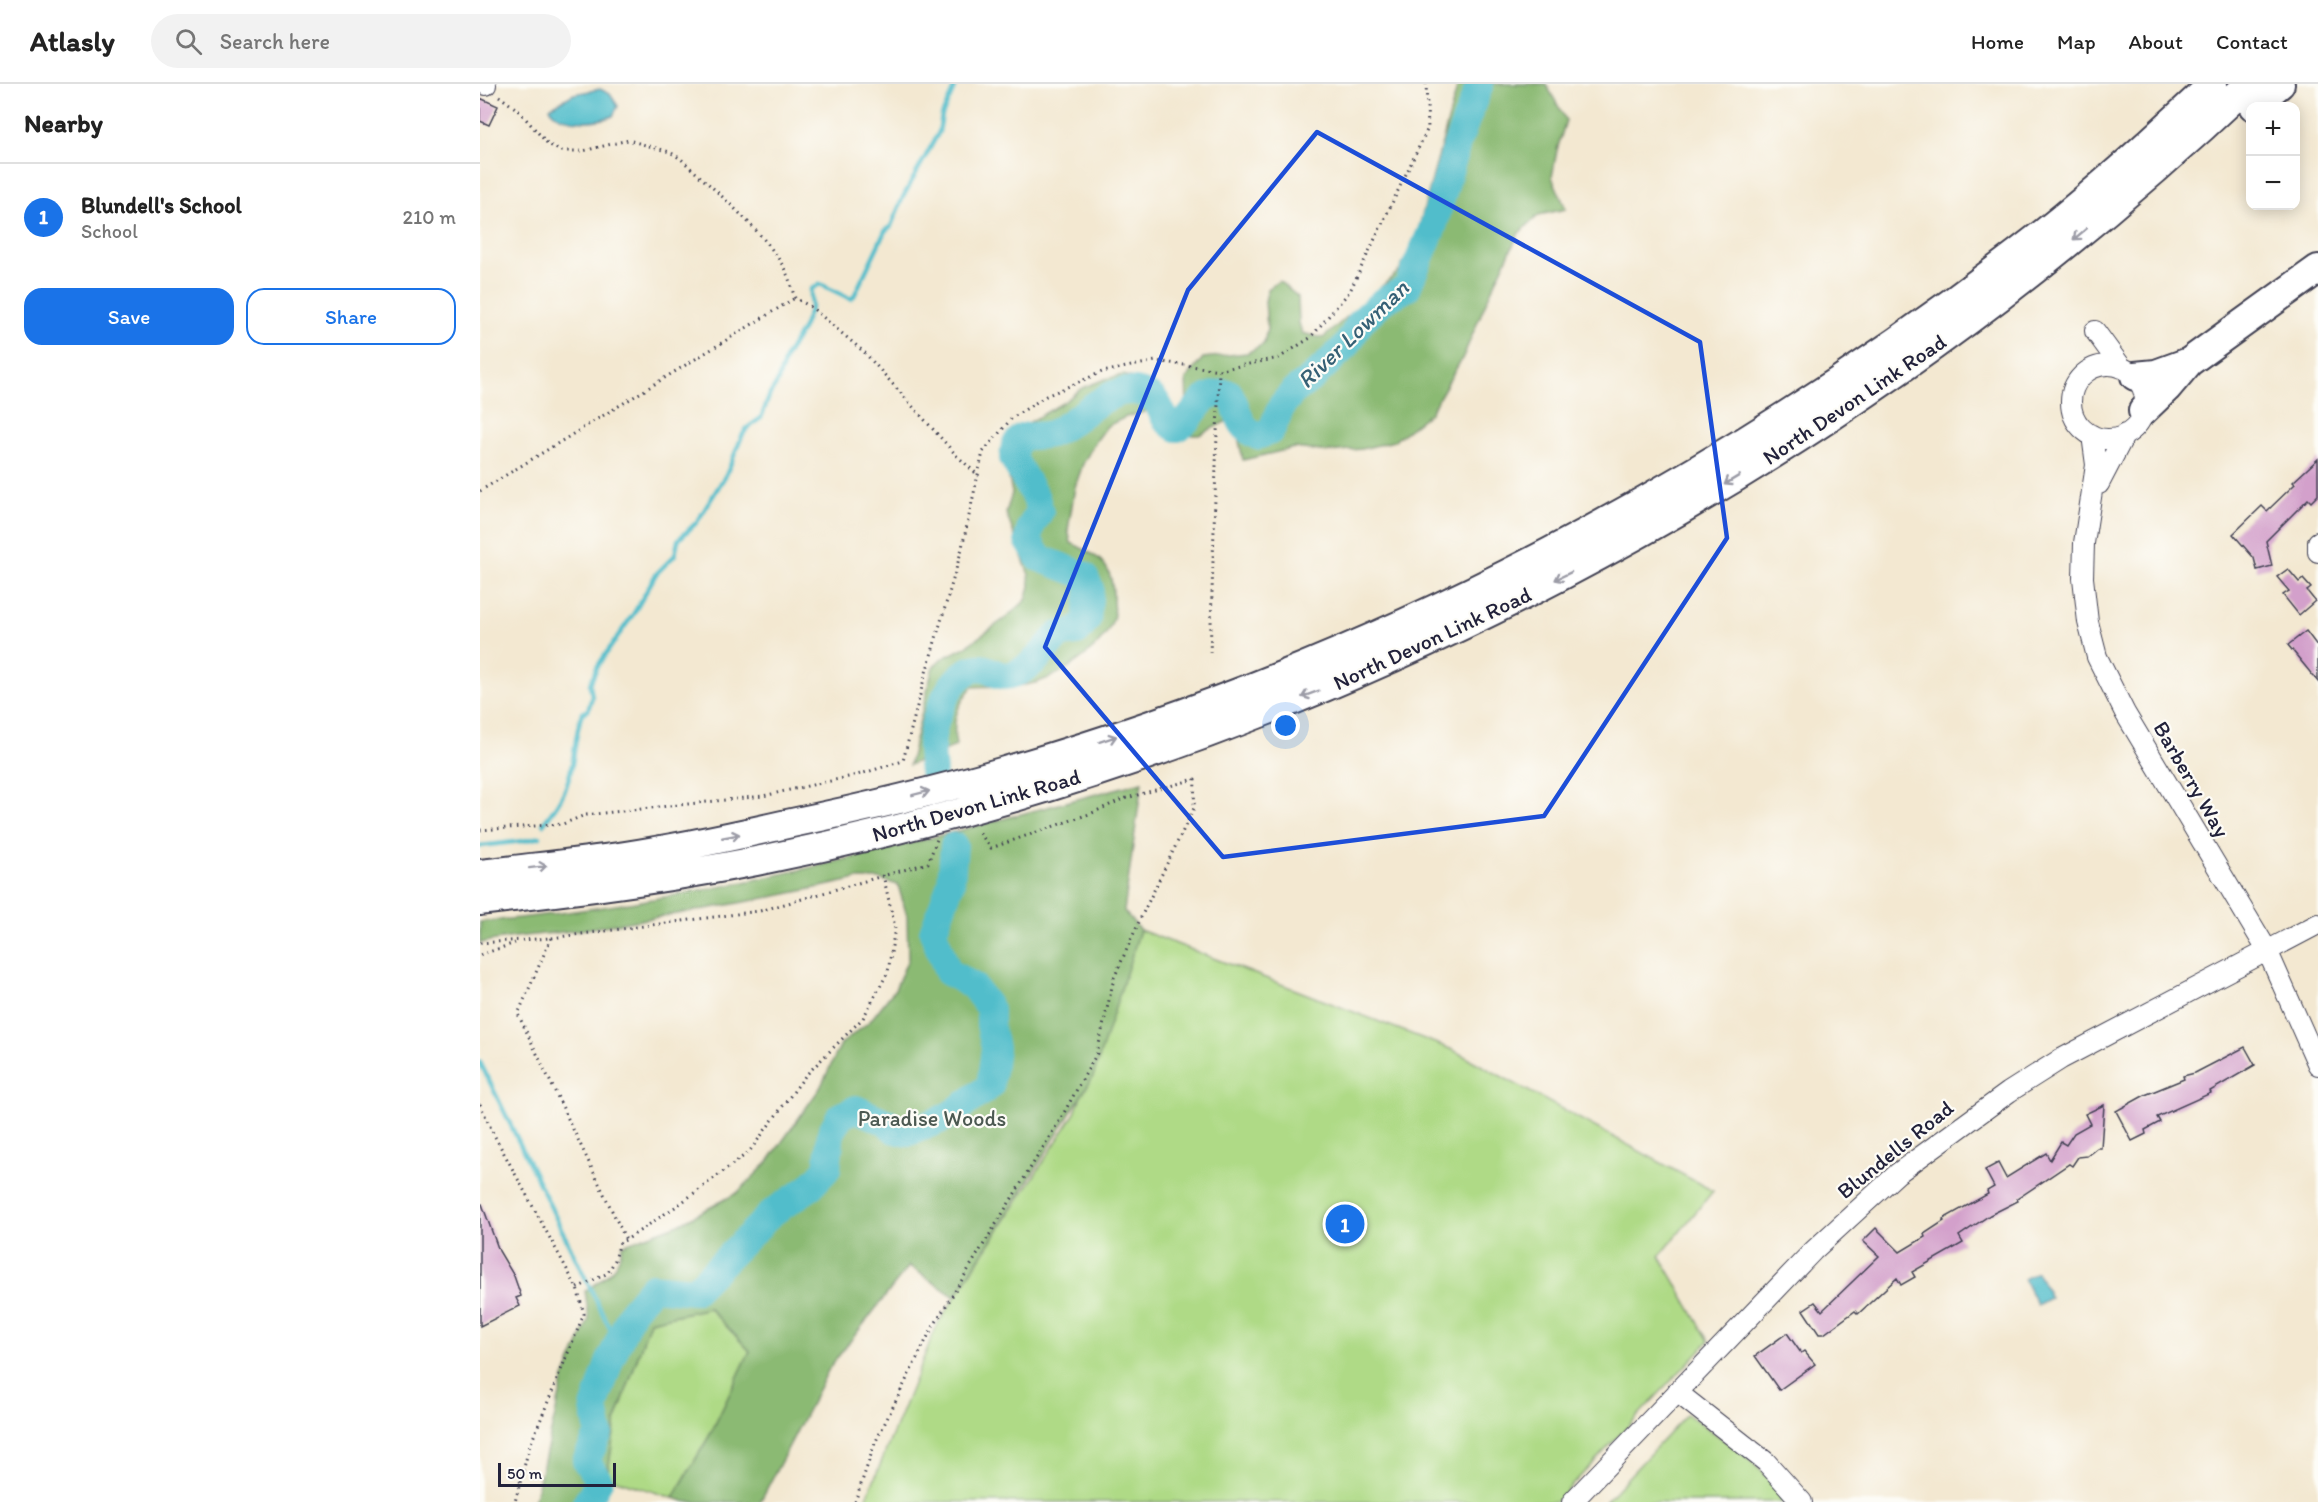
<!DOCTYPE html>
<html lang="en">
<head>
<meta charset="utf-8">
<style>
  :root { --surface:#fff; --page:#f2f2f2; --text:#222; --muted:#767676; --line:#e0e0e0; --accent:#1a73e8 }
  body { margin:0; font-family:Itim,sans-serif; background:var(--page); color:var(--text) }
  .controls { position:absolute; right:18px; top:18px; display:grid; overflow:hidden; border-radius:12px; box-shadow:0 3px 15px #0003 }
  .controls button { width:54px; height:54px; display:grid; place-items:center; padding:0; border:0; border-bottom:2px solid var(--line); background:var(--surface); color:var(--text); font:30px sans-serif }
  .scale { position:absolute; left:18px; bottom:15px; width:118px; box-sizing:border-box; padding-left:6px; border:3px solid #22223b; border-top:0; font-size:16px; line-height:21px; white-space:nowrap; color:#22223b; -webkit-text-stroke:4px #fdfcf7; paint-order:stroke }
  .you { position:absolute; left:806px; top:642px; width:21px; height:21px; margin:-15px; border:4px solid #fff; border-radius:50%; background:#1a73e8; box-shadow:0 0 0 9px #1a73e833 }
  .badge { display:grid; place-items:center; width:39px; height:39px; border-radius:50%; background:var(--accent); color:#fff; font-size:20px; font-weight:700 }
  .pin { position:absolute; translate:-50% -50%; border:3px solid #fff; box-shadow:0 2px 6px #0006 }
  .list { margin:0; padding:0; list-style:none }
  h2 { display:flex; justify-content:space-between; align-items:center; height:78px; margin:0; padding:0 24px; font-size:26px }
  h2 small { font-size:20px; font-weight:400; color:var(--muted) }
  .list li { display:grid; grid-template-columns:39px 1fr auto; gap:18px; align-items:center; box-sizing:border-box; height:108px; padding:0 24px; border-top:2px solid var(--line) }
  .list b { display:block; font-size:22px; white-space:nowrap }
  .list p { margin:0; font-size:20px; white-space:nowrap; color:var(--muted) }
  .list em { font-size:20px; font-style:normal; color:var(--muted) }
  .actions { display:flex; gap:12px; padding:18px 24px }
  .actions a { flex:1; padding:14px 0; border:2px solid var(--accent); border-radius:18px; text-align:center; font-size:21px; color:var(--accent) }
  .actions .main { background:var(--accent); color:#fff }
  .icon { flex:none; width:33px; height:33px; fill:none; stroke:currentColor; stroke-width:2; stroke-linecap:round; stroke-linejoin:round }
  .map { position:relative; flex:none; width:1838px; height:1418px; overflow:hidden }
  header { display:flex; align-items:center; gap:36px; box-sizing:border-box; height:84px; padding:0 30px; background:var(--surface); border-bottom:2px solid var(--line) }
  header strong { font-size:28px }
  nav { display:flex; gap:33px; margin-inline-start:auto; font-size:21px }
  .search { width:420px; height:54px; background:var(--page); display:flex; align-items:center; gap:15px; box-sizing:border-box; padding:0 21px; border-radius:33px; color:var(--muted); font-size:22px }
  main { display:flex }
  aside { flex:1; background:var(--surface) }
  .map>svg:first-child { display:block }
  .green { fill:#afda86; stroke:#687e60; stroke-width:1.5 }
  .forest { fill:#8bba73; stroke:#566e57; stroke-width:1.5 }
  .water { fill:#51bdcb; stroke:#3a7083; stroke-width:1.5 }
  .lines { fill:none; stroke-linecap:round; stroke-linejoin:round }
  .stream { stroke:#51bdcb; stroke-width:4.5 }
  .river { stroke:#51bdcb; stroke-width:28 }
  .building { fill:#d3a0cb }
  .minor-casing { stroke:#414052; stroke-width:22 }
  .highway-casing { stroke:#414052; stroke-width:32 }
  .path { stroke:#414052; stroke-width:3; stroke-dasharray:1.5 4.5; stroke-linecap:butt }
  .minor { stroke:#fff; stroke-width:20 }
  .highway { stroke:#fff; stroke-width:28 }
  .oneway { stroke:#9c9ca7 }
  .marked { fill:none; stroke:#1d4ed8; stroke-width:4.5; stroke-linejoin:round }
  .labels { text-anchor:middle; stroke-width:4.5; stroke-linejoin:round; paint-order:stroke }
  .street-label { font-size:22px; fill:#22223b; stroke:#fdfcf7 }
  .park-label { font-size:22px; fill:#4c5952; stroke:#fdfcf7 }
  .water-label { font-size:24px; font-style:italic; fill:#356075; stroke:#fdfcf7 }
</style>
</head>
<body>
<header>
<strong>Atlasly</strong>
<div class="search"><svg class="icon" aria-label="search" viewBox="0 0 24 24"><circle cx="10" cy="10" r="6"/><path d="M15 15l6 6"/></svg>Search here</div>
<nav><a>Home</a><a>Map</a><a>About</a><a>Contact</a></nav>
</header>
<main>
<aside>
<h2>Nearby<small></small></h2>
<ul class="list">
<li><span class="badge">1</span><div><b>Blundell's School</b><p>School</p></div><em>210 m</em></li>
</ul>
<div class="actions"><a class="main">Save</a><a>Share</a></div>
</aside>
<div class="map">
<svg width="1838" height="1418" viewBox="0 0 1838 1418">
  <rect width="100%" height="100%" fill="#fdfcf7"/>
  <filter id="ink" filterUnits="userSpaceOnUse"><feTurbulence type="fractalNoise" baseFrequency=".0167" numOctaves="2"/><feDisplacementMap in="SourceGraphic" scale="12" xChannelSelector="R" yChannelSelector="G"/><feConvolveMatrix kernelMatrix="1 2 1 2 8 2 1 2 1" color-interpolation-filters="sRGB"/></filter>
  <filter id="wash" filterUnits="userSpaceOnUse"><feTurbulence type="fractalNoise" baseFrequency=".008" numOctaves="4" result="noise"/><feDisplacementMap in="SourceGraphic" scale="24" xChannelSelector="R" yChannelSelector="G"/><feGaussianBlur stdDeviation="1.35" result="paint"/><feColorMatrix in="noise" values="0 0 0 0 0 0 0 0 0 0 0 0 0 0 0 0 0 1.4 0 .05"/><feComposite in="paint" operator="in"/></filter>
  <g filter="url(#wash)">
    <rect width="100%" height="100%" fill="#f3e8d1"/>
    <path class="green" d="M660 846 973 966 1233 1107 1180 1172 1229 1257 1076 1418H385L457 1241 595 1029Z
      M229 1224 270 1267 231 1349 193 1414 127 1393 136 1336 170 1237Z
      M1207 1330 1261 1368 1314 1418H1125Z"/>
    <path class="forest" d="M978 0H1066L1086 36 1077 66 1072 93 1086 125 1059 131 1039 149 1007 216 983 273 950 329 914 357 882 365 849 368 814 364 763 376 757 348 749 336 719 351H712L707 321 706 295 723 274 767 269 784 260 787 244 785 217 788 205 799 197 818 213 819 239 822 249 843 254 919 187 936 154Z
      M643 291 665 297 684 306 687 314 664 328 646 333 627 342 614 360 603 380 595 403 588 446 591 459C622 473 634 482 633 517 633 522 635 530 633 535 626 561 585 589 561 597 539 605 515 601 492 603 476 622 472 637 476 662L429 681 453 583 461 575 485 563 527 533 546 516 550 502 549 491 526 429 532 409 526 379 527 363 538 345 584 318 602 304 625 295Z
      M662 698 644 827 660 846 613 993 475 1213 429 1182 350 1283 280 1418H207L193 1414 231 1349 270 1267 229 1224 170 1237 136 1336 127 1393 110 1418H54L84 1294 109 1235 105 1207C123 1195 140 1185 142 1161L199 1140 257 1109 287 1079 340 1004 361 960 390 937 415 905 428 875 427 832 418 801 399 795H377C285 816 192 831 99 846 66 851 32 851 0 859V838C137 825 274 799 407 765 492 744 577 720 662 698Z"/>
    <path class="water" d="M120 5 130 10 138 22 133 32C118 38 87 40 73 29L70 23 94 10Z
      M1557 1188 1570 1214 1557 1221 1544 1195Z"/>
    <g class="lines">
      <path class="stream" d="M63 740C70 731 77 722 82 712 95 687 93 656 102 629L108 626 112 613 110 600 117 583 154 529 176 490 195 471 198 456 217 438 247 389 262 352 267 344 281 334 290 310 297 299 306 272 323 244 331 223V205L340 200 371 215 374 212 405 147 411 142 423 113 459 48 462 31 476 0
        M0 762 43 757 60 753
        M0 978 137 1259"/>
      <path class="river" d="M453 688C452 679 451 670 451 661 453 636 470 586 499 584 513 584 518 596 534 590 553 583 565 566 578 551L597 548 607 536 610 504 604 491 559 474 548 456 551 442 560 427 556 414 533 374 535 361 542 353C552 351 563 353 573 349 601 337 636 290 671 313 679 317 681 329 686 336 689 339 693 342 697 344 720 331 714 309 749 309 761 328 755 340 777 352L791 347 802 321 813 308 833 293 867 261 881 237 903 217 927 204 953 143 977 60 1000 0
        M107 1418 119 1397 106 1377 119 1349 114 1324 129 1279 152 1227 172 1203 214 1207 293 1128 329 1104 347 1085 351 1048 360 1032 376 1025 406 1038 415 1046 427 1049 467 1033 510 1002 515 964 510 941V925L493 902 468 888 453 848 471 799 474 762"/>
    </g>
    <g id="blocks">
      <path class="building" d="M0 14 18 22 9 41 0 37Z
        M1838 375V411L1831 418 1828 415 1786 457 1792 482 1777 486 1774 474 1753 450 1782 422 1787 427 1815 400 1813 398Z
        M1808 485 1819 498 1823 495 1831 504 1827 507 1835 517 1819 531 1803 511 1809 507 1797 493Z
        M1826 547 1838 563V598L1808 561Z
        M1765 963 1775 981 1730 1007 1731 1009 1677 1033 1680 1038 1665 1046 1666 1050 1652 1057 1636 1027 1665 1011 1704 995 1703 992 1715 989Z
        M1624 1021 1621 1064H1617L1607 1072 1598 1073 1592 1082 1589 1080 1537 1115 1538 1117 1510 1131 1479 1152 1483 1159 1432 1188 1435 1193 1421 1201 1417 1194 1378 1230 1375 1227 1344 1250H1339L1323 1226 1335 1218 1342 1227 1399 1172 1383 1157 1396 1144 1420 1168 1445 1153 1444 1150 1464 1137 1463 1135 1508 1110 1507 1107 1514 1103 1505 1086 1518 1079 1526 1094 1566 1069 1570 1076 1581 1058 1586 1061 1594 1049 1610 1040 1605 1030Z
        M0 1120H2L19 1167 34 1192 41 1212 36 1214 40 1222 0 1242Z
        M1307 1249 1321 1269 1324 1267 1335 1280 1299 1306 1275 1272Z"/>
    </g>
  </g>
  <g filter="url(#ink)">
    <use href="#blocks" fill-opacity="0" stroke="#414052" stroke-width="1.5"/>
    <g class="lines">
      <g class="minor-casing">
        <path id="minor" d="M6 0V1
          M1615 247 1642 284
          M1591 318a37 37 0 1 1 74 0a37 37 0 1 1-74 0Z
          M1612 351 1616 381 1604 459 1603 494 1608 538 1617 573 1645 629 1787 866 1838 981
          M1619 400 1645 350
          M1838 458V468
          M1197 1308 1286 1378 1322 1418
          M1092 1418 1333 1167 1418 1089 1529 1008 1581 975 1838 840"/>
      </g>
      <g class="highway-casing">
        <path id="highway" d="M1773 22 1800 0
          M1655 292 1676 290 1709 278
          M1663 327 1687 304 1709 278 1838 185
          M0 790C48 784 97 779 145 772 199 764 254 752 307 740 380 725 453 708 525 687 902 579 1257 389 1565 148 1623 102 1678 51 1733 0
          M0 817C92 806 185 795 276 777 836 665 1356 392 1769 0"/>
      </g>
      <path class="path" d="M19 12 38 26 68 60 80 67H103L148 56 190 68 201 75C232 104 288 150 306 188 310 196 312 206 315 214L331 223 384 268 477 372 499 392
        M739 286 799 274 830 254 870 207 948 44 946 0
        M0 407 315 214
        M0 746 83 740 105 731 283 712 377 691 423 677 443 599 481 468 503 368 532 334 566 312 622 288 676 277 739 286 730 572
        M71 854 38 930 146 1156
        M0 859 71 854 280 827 448 779 457 755
        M0 871 35 859
        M0 1020 13 1049 97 1204 104 1230 49 1364 35 1418
        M97 1204 128 1189 135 1176 140 1158 146 1156 201 1119 269 1068 325 992 383 934 408 888 415 843 403 791
        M375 1418 395 1359 450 1248 581 1034 617 969 634 894 662 831 714 724 715 695 643 715 612 729 511 764 498 747"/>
      <use href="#minor" class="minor"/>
      <use href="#highway" class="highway"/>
    </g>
    <defs><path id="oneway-shaft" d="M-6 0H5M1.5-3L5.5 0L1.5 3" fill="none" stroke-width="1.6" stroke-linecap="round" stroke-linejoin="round" transform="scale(1.5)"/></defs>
    <g class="oneway">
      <use href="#oneway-shaft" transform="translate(1600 150) rotate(140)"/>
      <use href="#oneway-shaft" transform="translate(1252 396) rotate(149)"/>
      <use href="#oneway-shaft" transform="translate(1083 492) rotate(154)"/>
      <use href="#oneway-shaft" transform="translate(830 610) rotate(159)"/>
      <use href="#oneway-shaft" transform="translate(628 655) rotate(-18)"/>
      <use href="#oneway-shaft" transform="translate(441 709) rotate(-14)"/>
      <use href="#oneway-shaft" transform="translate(251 752) rotate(-11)"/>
      <use href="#oneway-shaft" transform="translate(58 783) rotate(-7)"/>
    </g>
  </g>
  <path class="marked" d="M837 48 1220 258 1247 454 1064 732 743 773 565 563 708 206Z"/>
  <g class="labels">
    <g class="street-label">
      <text transform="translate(1374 315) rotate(-34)" y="8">North Devon Link Road</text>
      <text transform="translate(952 554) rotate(-25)" y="8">North Devon Link Road</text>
      <text transform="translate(1712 695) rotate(60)" y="8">Barberry Way</text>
      <text transform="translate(496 721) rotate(-16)" y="8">North Devon Link Road</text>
      <text transform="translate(1415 1065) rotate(-39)" y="8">Blundells Road</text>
    </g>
    <g class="park-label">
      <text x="452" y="1042">Paradise Woods</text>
    </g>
    <g class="water-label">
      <text transform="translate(873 250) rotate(-44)" y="8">River Lowman</text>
    </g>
  </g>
</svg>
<div class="controls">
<button>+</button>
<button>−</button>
</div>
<div class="scale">50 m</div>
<div class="you"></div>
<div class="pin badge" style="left:865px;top:1140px">1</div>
</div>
</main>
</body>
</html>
